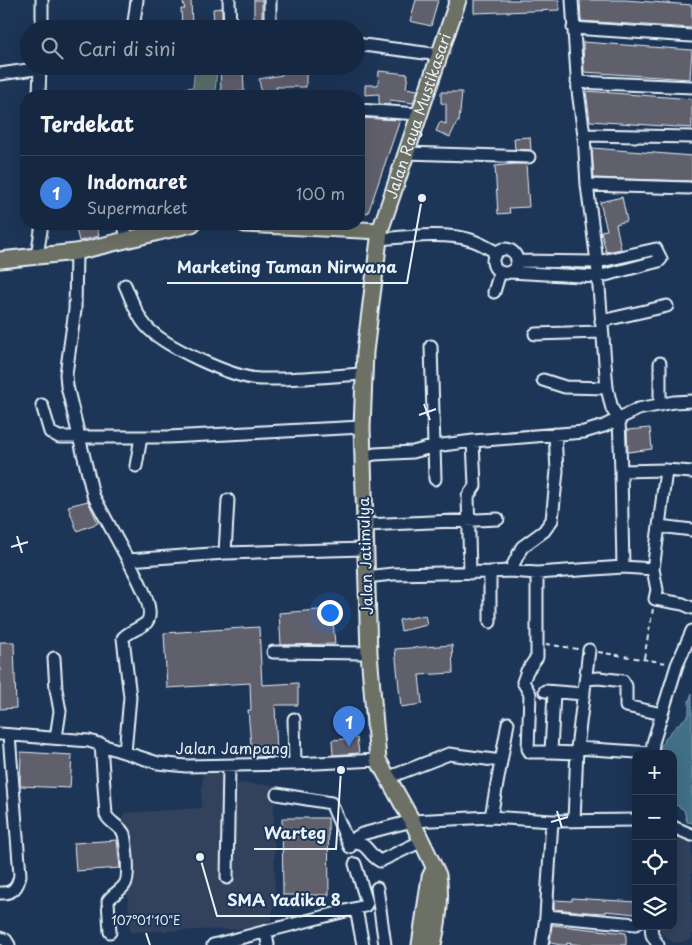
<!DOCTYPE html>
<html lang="id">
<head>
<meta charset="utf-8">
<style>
  :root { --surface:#162841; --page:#1f3048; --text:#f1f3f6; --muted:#9ea6b1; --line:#35445a; --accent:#ffd166 }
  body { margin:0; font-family:"Playpen Sans",sans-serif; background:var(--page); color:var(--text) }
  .controls { position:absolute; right:15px; bottom:15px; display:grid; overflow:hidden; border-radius:10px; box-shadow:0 5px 20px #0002 }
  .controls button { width:45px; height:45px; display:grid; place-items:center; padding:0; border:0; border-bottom:1px solid var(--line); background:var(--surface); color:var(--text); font:25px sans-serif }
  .you { position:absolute; left:329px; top:612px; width:18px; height:18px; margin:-12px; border:4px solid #fff; border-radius:50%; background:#1a73e8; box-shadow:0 0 0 8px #1a73e833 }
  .badge { display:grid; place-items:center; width:32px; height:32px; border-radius:50%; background:var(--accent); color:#fff; font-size:16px; font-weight:700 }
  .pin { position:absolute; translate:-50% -41px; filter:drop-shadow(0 1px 2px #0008) }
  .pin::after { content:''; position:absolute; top:26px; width:18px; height:15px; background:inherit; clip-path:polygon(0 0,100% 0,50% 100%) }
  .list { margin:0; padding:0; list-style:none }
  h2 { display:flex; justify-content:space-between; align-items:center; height:65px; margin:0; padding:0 20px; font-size:21px }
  h2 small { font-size:16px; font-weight:400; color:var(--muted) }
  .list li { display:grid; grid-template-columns:32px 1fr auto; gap:15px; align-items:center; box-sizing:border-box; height:75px; padding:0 20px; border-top:1px solid var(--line) }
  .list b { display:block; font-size:19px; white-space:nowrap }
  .list p { margin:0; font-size:16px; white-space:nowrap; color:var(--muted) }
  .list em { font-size:16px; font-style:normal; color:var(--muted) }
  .icon { flex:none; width:28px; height:28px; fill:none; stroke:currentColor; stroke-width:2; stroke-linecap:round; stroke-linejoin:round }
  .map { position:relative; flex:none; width:692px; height:945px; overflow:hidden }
  .search { position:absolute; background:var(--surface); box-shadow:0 5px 20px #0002; left:20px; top:20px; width:345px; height:55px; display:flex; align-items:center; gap:12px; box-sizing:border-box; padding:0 18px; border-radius:28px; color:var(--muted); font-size:19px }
  .panel { position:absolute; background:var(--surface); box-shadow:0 5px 20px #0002; left:20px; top:90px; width:345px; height:140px; border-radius:20px }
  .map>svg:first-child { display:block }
  .built { fill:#31425d }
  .green { fill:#5a706c; stroke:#a1b0b2 }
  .water { fill:#436f87; stroke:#85a3b4 }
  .building { fill:#615f6c; stroke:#e8f1f8 }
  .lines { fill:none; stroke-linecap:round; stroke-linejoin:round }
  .minor-casing { stroke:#e8f1f8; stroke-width:15 }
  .major-casing { stroke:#e8f1f8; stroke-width:19 }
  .path { stroke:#e8f1f8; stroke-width:2; stroke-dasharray:5 4; stroke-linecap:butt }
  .minor { stroke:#1d3557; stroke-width:11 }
  .major { stroke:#6c7065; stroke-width:15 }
  .ticks { fill:none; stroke:#e8f1f8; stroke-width:2 }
  .labels { text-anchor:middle; stroke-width:4; stroke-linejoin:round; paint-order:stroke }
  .street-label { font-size:15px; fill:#e8f1f8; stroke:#1d3557 }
  .ticks-label { font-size:12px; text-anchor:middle; fill:#e8f1f8; stroke:#1d3557; stroke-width:4; stroke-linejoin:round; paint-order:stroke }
  .leader { fill:none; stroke:#e8f1f8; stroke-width:2 }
  .callout-dot { fill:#e8f1f8; stroke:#1d3557; stroke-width:2 }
  .callout-label { font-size:16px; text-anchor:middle; font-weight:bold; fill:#e8f1f8; stroke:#1d3557; stroke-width:4; stroke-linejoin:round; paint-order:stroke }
</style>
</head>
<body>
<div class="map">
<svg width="692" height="945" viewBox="0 0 692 945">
  <rect width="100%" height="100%" fill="#1d3557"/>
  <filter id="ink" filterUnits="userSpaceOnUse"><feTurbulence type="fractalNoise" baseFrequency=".02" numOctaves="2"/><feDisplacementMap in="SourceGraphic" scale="10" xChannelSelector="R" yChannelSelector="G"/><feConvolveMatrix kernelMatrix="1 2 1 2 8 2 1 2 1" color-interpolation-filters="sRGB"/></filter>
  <g filter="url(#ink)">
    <path class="built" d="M203 772H230L232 783 274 785 275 901 269 928 130 932 123 813 201 808Z
      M673 831 692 838V939L681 942H673L655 928V926H673Z"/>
    <path class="green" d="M195 66H217L215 95 252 94V96H137L142 94 193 87Z"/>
    <path class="water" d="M692 693V823L687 822 684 810 673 803V754H658C661 739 678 724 689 715V701Z"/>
    <path class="building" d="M182 0H191L192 26H182L181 9H185Z
      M254 0H262V29H254Z
      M416 0H438L431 26 410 21Z
      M474 0H559L560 10 474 13Z
      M580 0H625L692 5V28L581 21Z
      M222 8V25L214 26 213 9Z
      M583 42 692 50 690 79 584 72Z
      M220 66H243L244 92H221Z
      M283 66H306V87H276L279 96H262L259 79 282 75Z
      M379 71 408 74 406 88 418 90 413 103 390 100 389 105 379 104V94L365 95V85H378Z
      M586 91 692 99V128L590 121Z
      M441 92H462L459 122H457L450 137 436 131 440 122 446 124V104L441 103Z
      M359 118 400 120 368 213 359 212Z
      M530 137 531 150 515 149 514 138Z
      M592 148 692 156V181L594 178Z
      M515 164H526L529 207 509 208 510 213 498 214 495 166Z
      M622 197 627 221 616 224 621 249 606 252 601 231 607 230 600 202Z
      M79 224H96L99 236 79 241 75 225Z
      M650 428 652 449 628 452 627 430Z
      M88 501 98 523 77 531 68 506Z
      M332 609 335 644 281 645 279 613Z
      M425 615 427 625 401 631 399 620Z
      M259 627 262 685 298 683V705H275L277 756 252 757 248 710H251L250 683 167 688 164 633Z
      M0 642H14L16 708 0 709Z
      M452 645 453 673 419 675 422 704 401 707 395 649Z
      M357 738 359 753 333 755 332 740Z
      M21 752 72 755 70 788 20 786Z
      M282 818H328L329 895H283Z
      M117 840 120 868 76 871 74 843Z
      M572 898 636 902V914L606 911V913L587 912 554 909V900L572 901Z
      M552 925 626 933V945H581L567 943V945H561L550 943Z"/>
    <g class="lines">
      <g class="minor-casing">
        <path id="minor" d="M229 0 230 29
          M270 0V29
          M572 0 578 91 584 135 587 185 597 262 607 388 612 409 619 419 621 471
          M573 28 692 36
          M42 29V0
          M133 29 137 0
          M356 44 440 55
          M0 74 55 66
          M577 82 692 87
          M39 96 40 66
          M359 110 419 114
          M584 135 692 137
          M406 153 529 157
          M587 185 689 188
          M124 224 127 240
          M379 239C405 237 446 232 471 240 479 242 488 248 496 252
          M493 261a12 12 0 1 1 24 0a12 12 0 1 1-24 0Z
          M76 252 75 310 66 374 67 386 93 495 128 560 225 553 365 549
          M37 256 42 224
          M510 272 598 277 659 261 661 259 656 249 597 262 517 261
          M125 285C131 298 136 315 146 326 163 346 233 378 260 379 294 380 329 376 363 374
          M494 292 500 272
          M601 321 667 306
          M535 334 601 332
          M431 346 435 479
          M660 363V405
          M543 380 565 387 607 388
          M42 405 50 432 59 437H168L362 427
          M363 457 375 454 413 452 435 446 473 441 584 432 604 426 638 409 674 402 692 401
          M136 466 141 437
          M365 525 498 519
          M659 526 666 470
          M692 530 659 526 653 569 657 590 655 599 683 604 692 608
          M225 553 228 500
          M623 567 621 471 666 470 692 472
          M510 571 522 547 544 531 552 520 557 471 555 434
          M470 573 468 496 475 486 473 441
          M537 573V657L527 671 523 682 530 694 528 749 530 752H551
          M366 577 393 574 490 572
          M490 622V572L510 571 537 573 623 567 653 569
          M273 652 369 653
          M54 658 56 689 60 711 56 738
          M586 679 599 678 623 681 626 686V706L662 714
          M545 691 584 694
          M554 692 551 752 577 753
          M294 719 295 764
          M0 734 89 741 158 763 186 766 295 764 378 760
          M101 744 106 815C110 823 120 826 124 834 126 844 130 877 125 884 121 891 112 894 108 901L110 932
          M577 748 652 753
          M125 752 130 697 123 638C129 631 139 629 146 623 158 611 134 572 128 560
          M652 754 653 743 677 665 692 631
          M387 778 449 754 501 761
          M277 794 331 803 350 847
          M491 817 508 723
          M574 821 577 748 589 650
          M673 827 692 835
          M348 842 362 834 412 821 491 817 552 821 636 820
          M349 844C369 840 366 854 380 861L422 841
          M227 878 229 766
          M377 888 385 945
          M0 893C13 894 18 887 20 875L9 735
          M356 909 363 945
          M546 916 636 924
          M651 926 652 935 658 945
          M266 932 268 945
          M0 938 6 940 9 945
          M213 945 365 906 367 903 355 864
          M542 945 546 916 552 821"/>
      </g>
      <g class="major-casing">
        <g id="major">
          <path d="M244 224 380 231"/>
          <path d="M0 260 76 252 192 224"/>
          <path d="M420 945 430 877 434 869"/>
          <path id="s1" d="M433 945C438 923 442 897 438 875L412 821 378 760 369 653 362 427 365 352 380 231 458 0"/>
        </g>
      </g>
      <path class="path" d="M546 644 578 649
        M598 652 667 663
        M644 658 653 609"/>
      <use href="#minor" class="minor"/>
      <use href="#major" class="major"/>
    </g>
  </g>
  <path class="ticks" d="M424 404 430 420M419 415 436 409M17 536 22 553M11 547 28 542M557 811 562 828M551 822 568 817M146 933 150 945"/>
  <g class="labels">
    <g class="street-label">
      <text dy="5" stroke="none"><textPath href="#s1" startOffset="852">Jalan Raya Mustikasari</textPath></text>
      <text transform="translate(366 556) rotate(-92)" y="5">Jalan Jatimulya</text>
      <text x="232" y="754">Jalan Jampang</text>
    </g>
  </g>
  <g class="ticks-label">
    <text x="146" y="925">107°01'10"E</text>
  </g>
  <path class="leader" d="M422 198L407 283H167M341 770L336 849H254M200 857L217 916H351"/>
  <g class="callout-dot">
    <circle cx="422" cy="198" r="5"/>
    <circle cx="341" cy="770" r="5"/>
    <circle cx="200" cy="857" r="5"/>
  </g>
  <g class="callout-label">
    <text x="287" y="273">Marketing Taman Nirwana</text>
    <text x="295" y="839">Warteg</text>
    <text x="284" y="906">SMA Yadika 8</text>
  </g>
</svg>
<div class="controls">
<button>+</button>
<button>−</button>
<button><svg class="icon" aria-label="locate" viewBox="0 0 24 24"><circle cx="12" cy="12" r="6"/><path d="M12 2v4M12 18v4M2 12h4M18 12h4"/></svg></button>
<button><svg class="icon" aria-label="layers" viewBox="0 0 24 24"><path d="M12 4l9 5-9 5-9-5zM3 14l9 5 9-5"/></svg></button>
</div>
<div class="you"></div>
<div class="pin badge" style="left:349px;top:747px;background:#3f7fe0">1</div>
<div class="search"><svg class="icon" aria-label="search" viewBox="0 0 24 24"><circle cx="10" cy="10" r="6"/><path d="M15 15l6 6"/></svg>Cari di sini</div>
<section class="panel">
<h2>Terdekat<small></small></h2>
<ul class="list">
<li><span class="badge" style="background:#3f7fe0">1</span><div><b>Indomaret</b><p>Supermarket</p></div><em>100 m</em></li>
</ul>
</section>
</div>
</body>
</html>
